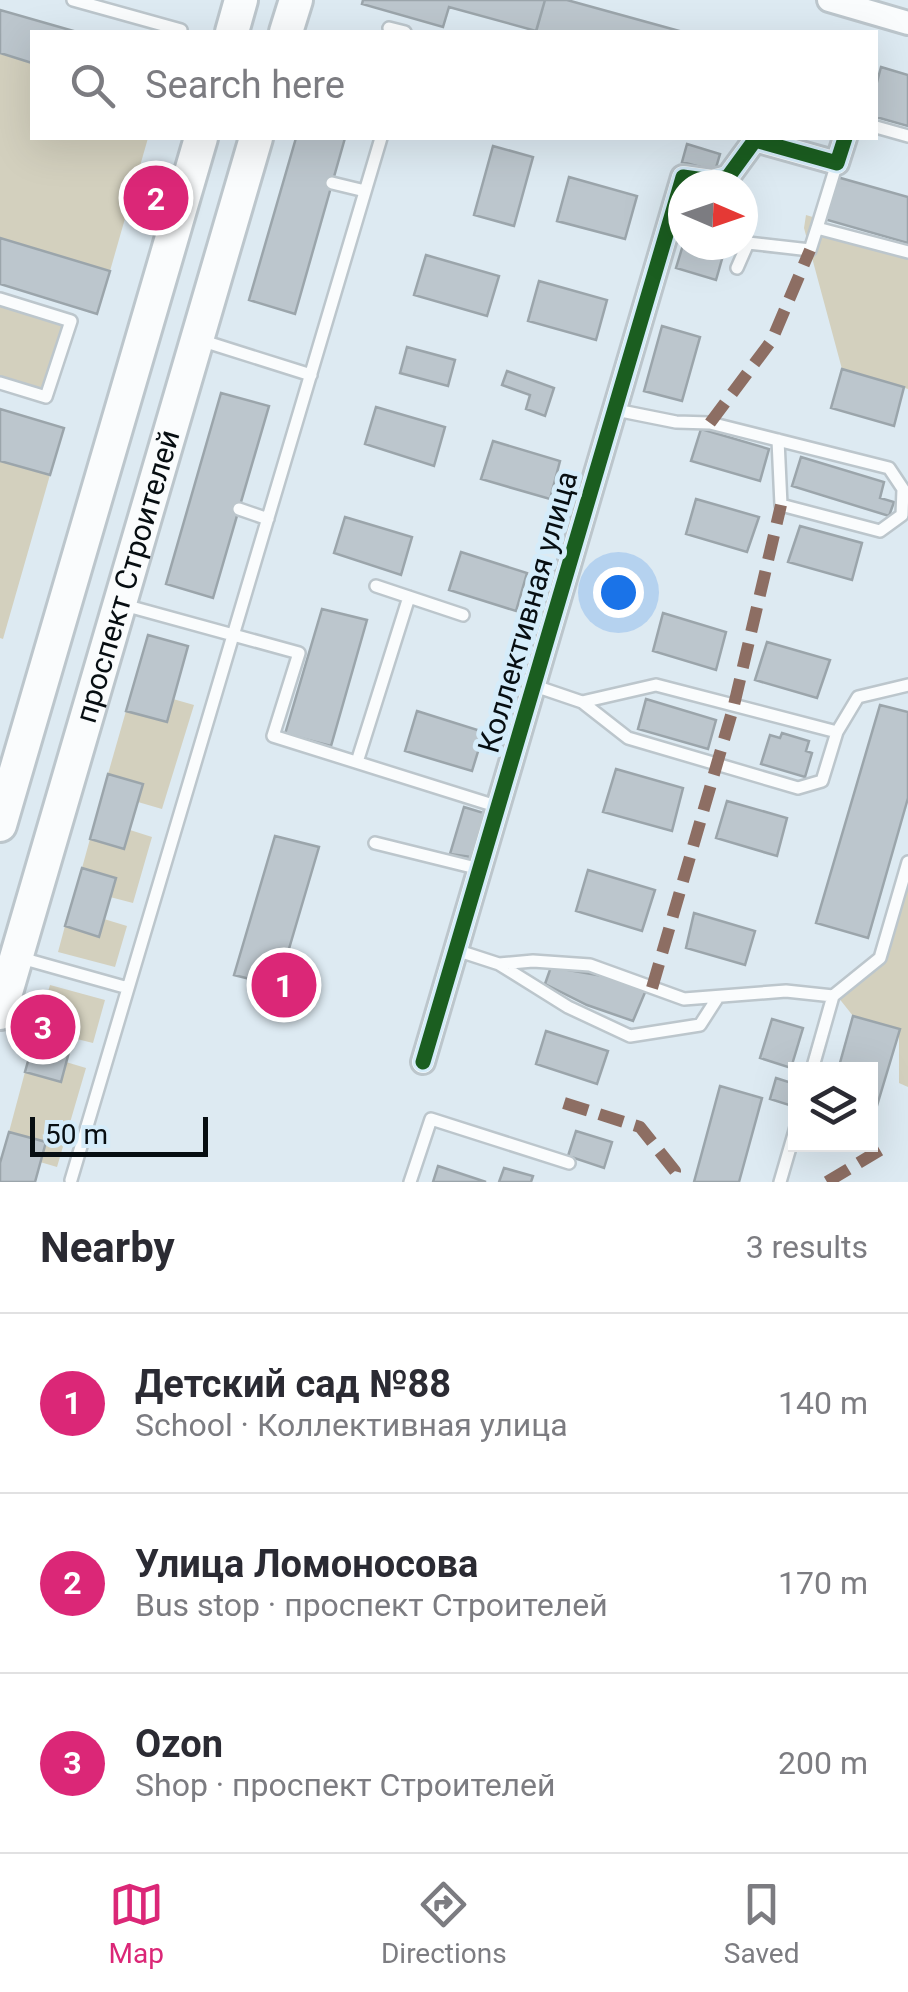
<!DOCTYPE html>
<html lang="en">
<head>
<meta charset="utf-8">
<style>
  :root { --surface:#fff; --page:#f7f7f7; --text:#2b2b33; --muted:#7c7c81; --line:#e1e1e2; --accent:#db2777 }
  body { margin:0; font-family:Roboto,sans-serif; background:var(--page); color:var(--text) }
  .controls { position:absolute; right:30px; bottom:30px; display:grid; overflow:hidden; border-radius:0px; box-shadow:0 10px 40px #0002 }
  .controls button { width:90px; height:90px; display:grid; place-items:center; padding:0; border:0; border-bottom:2px solid var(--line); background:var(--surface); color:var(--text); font:50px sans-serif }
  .compass { position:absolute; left:668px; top:170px; width:90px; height:90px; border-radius:50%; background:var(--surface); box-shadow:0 10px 40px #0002; rotate:92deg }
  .scale { position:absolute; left:30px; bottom:25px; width:178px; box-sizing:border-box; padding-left:10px; border:5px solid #070e12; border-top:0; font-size:28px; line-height:35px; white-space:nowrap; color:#070e12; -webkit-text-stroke:8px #d5ecfa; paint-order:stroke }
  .you { position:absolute; left:618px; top:592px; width:35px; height:35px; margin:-25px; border:8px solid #fff; border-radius:50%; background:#1a73e8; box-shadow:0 0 0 15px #1a73e833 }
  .badge { display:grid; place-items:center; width:65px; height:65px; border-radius:50%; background:var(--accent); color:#fff; font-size:32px; font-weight:700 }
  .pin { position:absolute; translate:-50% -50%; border:5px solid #fff; box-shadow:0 2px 10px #0006 }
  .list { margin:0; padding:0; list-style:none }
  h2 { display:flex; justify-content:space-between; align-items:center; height:130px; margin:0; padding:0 40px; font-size:42px }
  h2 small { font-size:32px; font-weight:400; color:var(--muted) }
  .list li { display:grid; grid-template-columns:65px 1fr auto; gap:30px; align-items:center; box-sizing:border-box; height:180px; padding:0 40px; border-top:2px solid var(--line) }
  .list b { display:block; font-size:38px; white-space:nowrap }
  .list p { margin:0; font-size:32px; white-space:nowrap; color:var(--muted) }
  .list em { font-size:32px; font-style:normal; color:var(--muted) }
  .icon { flex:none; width:55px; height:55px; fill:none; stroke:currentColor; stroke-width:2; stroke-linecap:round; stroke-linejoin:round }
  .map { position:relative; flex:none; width:908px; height:1182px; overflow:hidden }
  .search { position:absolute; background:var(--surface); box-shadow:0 10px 40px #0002; left:30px; right:30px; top:30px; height:110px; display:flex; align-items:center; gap:25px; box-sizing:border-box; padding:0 35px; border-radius:0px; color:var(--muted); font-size:38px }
  .sheet { height:670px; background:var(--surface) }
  nav { display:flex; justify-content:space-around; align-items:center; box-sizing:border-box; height:140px; border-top:2px solid var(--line); background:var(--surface); font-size:28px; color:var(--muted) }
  nav a { display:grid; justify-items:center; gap:5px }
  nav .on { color:var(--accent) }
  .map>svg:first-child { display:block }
  .green { fill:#d3d0be }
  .building { fill:#bcc6cd; stroke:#9ba5ab; stroke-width:2.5 }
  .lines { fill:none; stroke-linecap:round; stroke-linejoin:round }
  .lane-casing { stroke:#bcc6cc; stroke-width:16 }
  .street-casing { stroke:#bcc6cc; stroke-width:28 }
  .secondary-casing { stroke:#bcc6cc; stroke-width:38 }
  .lane { stroke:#fafcfd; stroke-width:11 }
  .street { stroke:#fafcfd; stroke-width:22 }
  .secondary { stroke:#fafcfd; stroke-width:32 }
  .quiet { stroke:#8d6e63; stroke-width:12; stroke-dasharray:25 12; stroke-linecap:butt }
  .cycleway-casing { stroke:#d5ecfa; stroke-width:21 }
  .cycleway { stroke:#1b5e20; stroke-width:15 }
  .labels { text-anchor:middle; stroke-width:10; stroke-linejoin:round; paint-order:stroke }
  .street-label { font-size:30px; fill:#070e12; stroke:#d5ecfa }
</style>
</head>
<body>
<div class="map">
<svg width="908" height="1182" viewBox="0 0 908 1182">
  <rect width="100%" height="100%" fill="#ddeaf2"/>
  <path class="green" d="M0 53 32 63V138H148L110 271 0 238Z
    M806 215 816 218 813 229 908 255V389L842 369 804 228Z
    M0 299 71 321 46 397 0 383Z
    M0 461 50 475 3 639 0 638Z
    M173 699 194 705 162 809 138 802 142 783 108 774 126 711 166 722Z
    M130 830 152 837 133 903 110 897 115 878 82 868 90 839 124 849Z
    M908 878V1087L899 1083V1029L853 1016 838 997 884 961Z
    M104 919 127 926 115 967 58 952 65 926 99 936Z
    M50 985 105 1000 93 1043 73 1038 77 1022 42 1012Z
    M66 1062 86 1068 57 1167 40 1162 46 1142 9 1132 25 1072 60 1082Z"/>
  <path class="building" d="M363 0H545L536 31 449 7 443 27 362 4Z
    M545 0H567L683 32H536Z
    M0 10 77 32H32V63L0 53Z
    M881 67 908 75V126L876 117V86Z
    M296 138H345L295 314 249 300Z
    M687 144 720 154 715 171 682 162Z
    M493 146 533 157 514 226 474 215Z
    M569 177 637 196 625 239 557 221Z
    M837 177 908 197V243L824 219Z
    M0 238 110 271 97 314 0 284Z
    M683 245H726L716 280 676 268Z
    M426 255 499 276 487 316 414 295Z
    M539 281 607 300 596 340 528 321Z
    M662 326 700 337 682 401 644 391Z
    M407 347 455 360 448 386 400 373Z
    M842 369 904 387 894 426 831 408Z
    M507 371 554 388 545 416 526 409 530 395 502 385Z
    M221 393 269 406 213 598 166 584Z
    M376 407 445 427 434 466 365 444Z
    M0 409 64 428 50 475 0 461Z
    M701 429 769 449 760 481 691 461Z
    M493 441 560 461 550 499 481 479Z
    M801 457 884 482 880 498 894 502 889 516 792 486Z
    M696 499 759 517 747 552 686 534Z
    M345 517 412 537 401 575 334 553Z
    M800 526 862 543 852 580 788 562Z
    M461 552 527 573 516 611 449 590Z
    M322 609 367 620 331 746 285 734Z
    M663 613 726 632 716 670 653 651Z
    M148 635 188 646 167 722 126 711Z
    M767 642 830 660 817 698 755 680Z
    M646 699 716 720 708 749 638 729Z
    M880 705 908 712V798L868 938 816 923Z
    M417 711 484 732 472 771 405 751Z
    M782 733 809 741 806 751 812 753 805 777 761 764 770 735 780 738Z
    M616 769 683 788 672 831 603 812Z
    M108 774 143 784 124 849 90 839Z
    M727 801 787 818 777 856 716 838Z
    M464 807 487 814 471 857 450 854Z
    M275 836 319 847 278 986 234 975Z
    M82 868 116 878 99 937 65 926Z
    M588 870 655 890 642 931 576 911Z
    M694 913 755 931 745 965 686 948Z
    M551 967 603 976 646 990 633 1021 587 1005 545 984Z
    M42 1012 77 1022 61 1082 25 1072Z
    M853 1016 900 1029 870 1129V1070H838Z
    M772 1019 803 1028 791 1068 760 1058Z
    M546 1031 608 1051 597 1084 536 1064Z
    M776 1078 795 1084 789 1105 770 1099Z
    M720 1086 762 1098 739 1182H694Z
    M576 1131 612 1142 604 1168 568 1156Z
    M9 1132 46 1142 35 1182H0V1163Z
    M438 1166 486 1182H433Z
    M504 1168 533 1176 531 1182H499Z"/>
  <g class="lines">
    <g class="lane-casing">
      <path id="lane" d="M73 0 181 30
        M389 28 405 32
        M876 127 908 136
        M837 163 817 228 908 252
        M332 183 365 191
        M737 268 748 243 810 250 817 228
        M0 299 71 321 46 397 0 383
        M200 340 311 375
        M616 410 676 422 710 423 889 468 903 489 902 515 880 531 781 505 778 440
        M239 509 268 519
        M376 586 463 615
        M124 605 299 653 273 736 499 807
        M535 686 582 702 628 738 798 788 822 781 837 732 858 697 908 685
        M582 702 656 685 837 732
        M357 762 409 597
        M375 843 480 869
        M456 950 499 964 533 961 590 965 684 999 786 991 833 996
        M21 958 128 988
        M499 964 568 1007 630 1036 700 1025 718 997
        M812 1070 833 996 880 958 908 862
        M71 1180 381 138
        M410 1182 431 1119 569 1163
        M780 1182 796 1127"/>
    </g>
    <g class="street-casing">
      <path id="street" d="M829 0 908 23
        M423 1062 683 177 712 181 728 177 755 140 837 163 845 138"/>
    </g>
    <g class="secondary-casing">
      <g id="secondary">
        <path d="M232 32 241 0"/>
        <path d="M286 32 296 0"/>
        <path d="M0 825 201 138"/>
        <path id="s1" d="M0 1013 256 138"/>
      </g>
    </g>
    <use href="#lane" class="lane"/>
    <use href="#street" class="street"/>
    <use href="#secondary" class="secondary"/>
    <path class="quiet" d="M710 423 772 340 810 250
      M652 988 734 705 781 505
      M564 1103 640 1127 675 1171 672 1182
      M827 1182 880 1150"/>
    <g class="cycleway-casing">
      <path id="cycleway" d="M423 1062 683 177 712 181 728 177 755 140 837 163 845 138"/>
    </g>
    <use href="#cycleway" class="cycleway"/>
  </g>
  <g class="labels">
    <g class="street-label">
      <text dy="10" stroke="none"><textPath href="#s1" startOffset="455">проспект Строителей</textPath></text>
      <text transform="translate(528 612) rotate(-74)" y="10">Коллективная улица</text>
    </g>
  </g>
</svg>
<div class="controls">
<button><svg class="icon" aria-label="layers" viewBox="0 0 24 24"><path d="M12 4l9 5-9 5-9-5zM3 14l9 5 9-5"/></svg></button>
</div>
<svg class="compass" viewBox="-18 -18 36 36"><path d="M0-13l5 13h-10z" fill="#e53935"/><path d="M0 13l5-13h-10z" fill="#7c7c81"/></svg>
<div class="scale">50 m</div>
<div class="you"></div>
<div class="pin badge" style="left:284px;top:985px">1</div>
<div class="pin badge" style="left:156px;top:198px">2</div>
<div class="pin badge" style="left:43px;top:1027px">3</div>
<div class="search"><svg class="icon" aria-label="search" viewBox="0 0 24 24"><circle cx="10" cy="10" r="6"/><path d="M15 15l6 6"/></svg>Search here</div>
</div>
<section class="sheet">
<h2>Nearby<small>3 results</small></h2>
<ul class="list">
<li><span class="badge">1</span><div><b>Детский сад №88</b><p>School · Коллективная улица</p></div><em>140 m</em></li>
<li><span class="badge">2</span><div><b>Улица Ломоносова</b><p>Bus stop · проспект Строителей</p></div><em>170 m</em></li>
<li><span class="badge">3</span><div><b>Ozon</b><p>Shop · проспект Строителей</p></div><em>200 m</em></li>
</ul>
</section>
<nav>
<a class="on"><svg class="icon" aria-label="map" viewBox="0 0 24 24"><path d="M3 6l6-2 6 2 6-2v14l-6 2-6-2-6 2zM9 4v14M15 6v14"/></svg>Map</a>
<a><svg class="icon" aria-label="directions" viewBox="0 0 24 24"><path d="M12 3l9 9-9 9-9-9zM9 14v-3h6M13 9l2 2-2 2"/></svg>Directions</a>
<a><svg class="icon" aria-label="saved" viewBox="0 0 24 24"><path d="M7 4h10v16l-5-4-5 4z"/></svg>Saved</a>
</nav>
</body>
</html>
